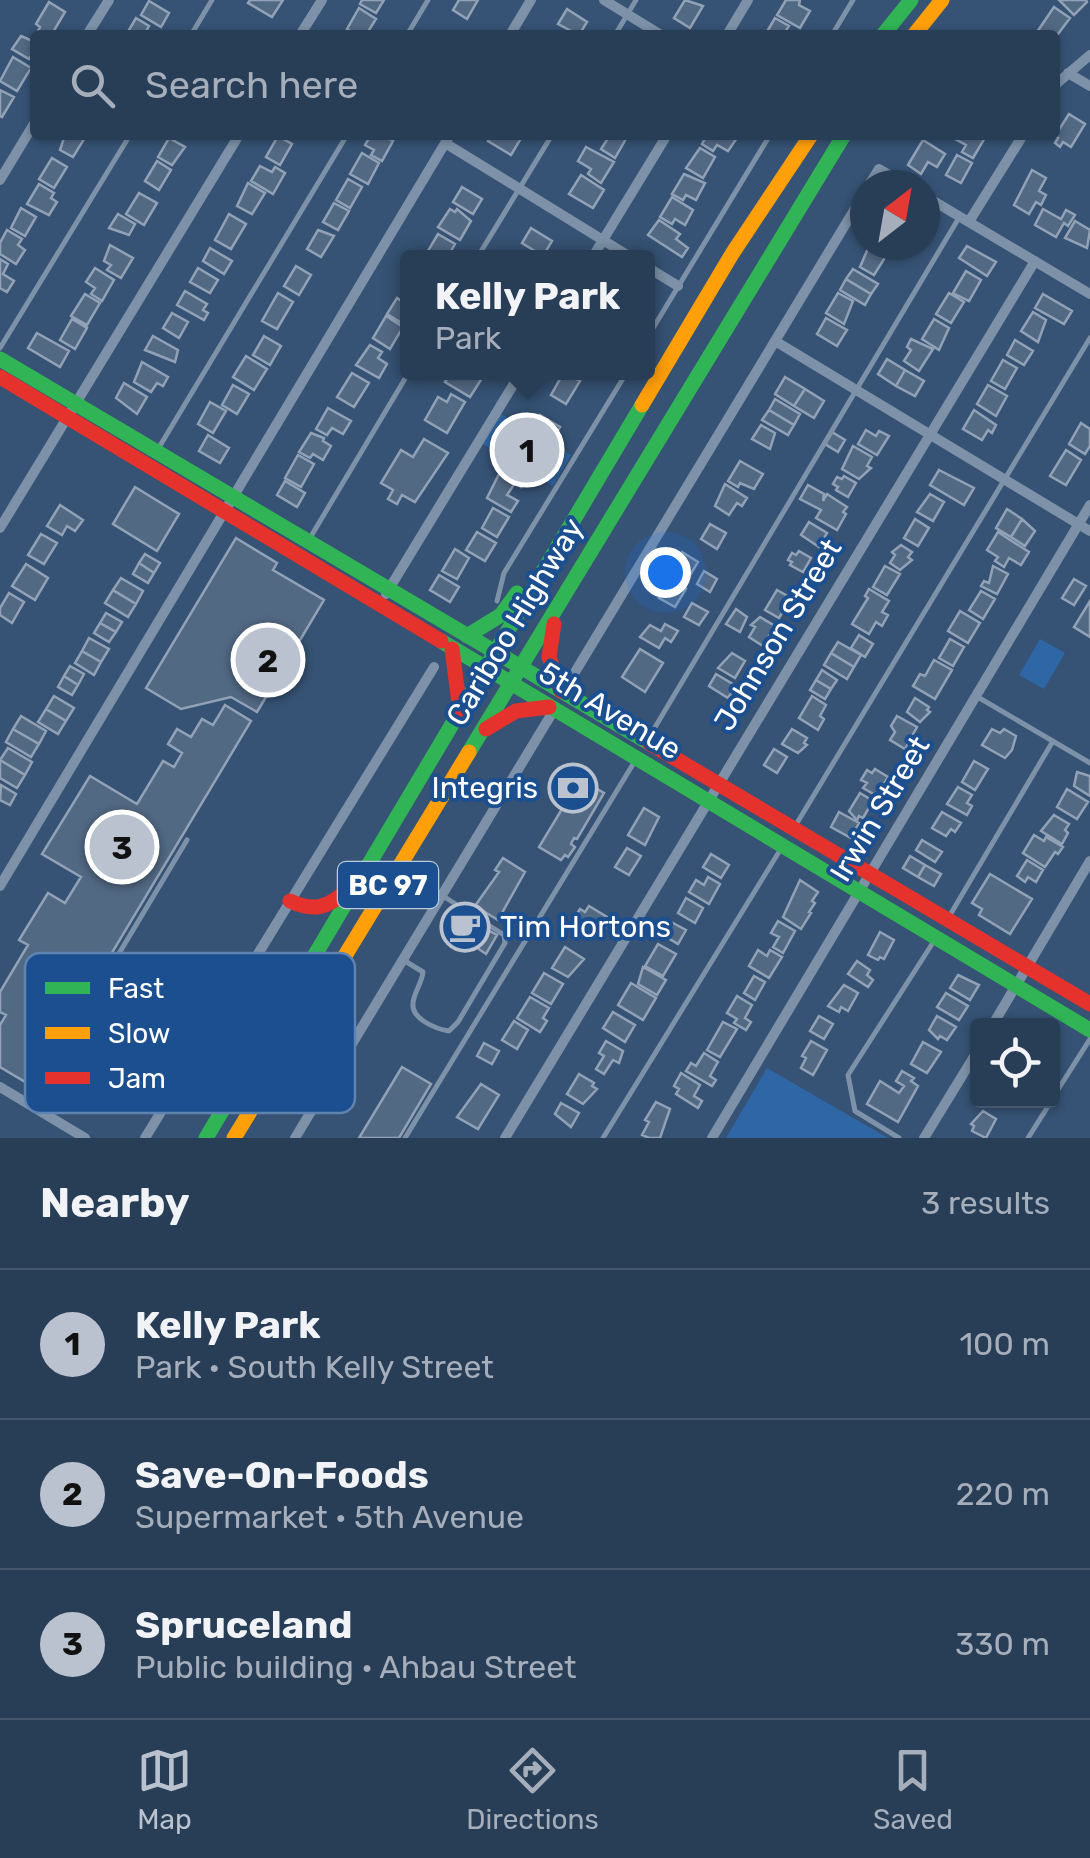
<!DOCTYPE html>
<html lang="en">
<head>
<meta charset="utf-8">
<style>
  :root { --surface:#283e57; --page:#30455d; --text:#f1f3f6; --muted:#a5aeba; --line:#44576d; --accent:#b9c2ce }
  body { margin:0; font-family:Rubik,sans-serif; background:var(--page); color:var(--text) }
  .controls { position:absolute; right:30px; bottom:30px; display:grid; overflow:hidden; border-radius:10px; box-shadow:0 2px 8px #0004 }
  .controls button { width:90px; height:90px; display:grid; place-items:center; padding:0; border:0; border-bottom:2px solid var(--line); background:var(--surface); color:var(--text); font:50px sans-serif }
  .compass { position:absolute; left:850px; top:170px; width:90px; height:90px; border-radius:50%; background:var(--surface); box-shadow:0 2px 8px #0004; rotate:31deg }
  .you { position:absolute; left:665px; top:572px; width:35px; height:35px; margin:-25px; border:8px solid #fff; border-radius:50%; background:#1a73e8; box-shadow:0 0 0 15px #1a73e833 }
  .badge { display:grid; place-items:center; width:65px; height:65px; border-radius:50%; background:var(--accent); color:#111; font-size:32px; font-weight:700 }
  .pin { position:absolute; translate:-50% -50%; border:5px solid #fff; box-shadow:0 2px 10px #0006 }
  .popup { position:absolute; left:400px; top:250px; width:255px; height:130px; box-sizing:border-box; display:grid; place-content:center; border-radius:10px; background:var(--surface); filter:drop-shadow(0 2px 8px #0005); font-size:32px; white-space:nowrap; color:var(--muted) }
  .popup b { font-size:38px; color:var(--text) }
  .popup::after { content:''; position:absolute; left:50%; top:100%; margin-left:-20px; border:20px solid transparent; border-top-color:var(--surface) }
  .list { margin:0; padding:0; list-style:none }
  h2 { display:flex; justify-content:space-between; align-items:center; height:130px; margin:0; padding:0 40px; font-size:42px }
  h2 small { font-size:32px; font-weight:400; color:var(--muted) }
  .list li { display:grid; grid-template-columns:65px 1fr auto; gap:30px; align-items:center; box-sizing:border-box; height:150px; padding:0 40px; border-top:2px solid var(--line) }
  .list b { display:block; font-size:38px; white-space:nowrap }
  .list p { margin:0; font-size:32px; white-space:nowrap; color:var(--muted) }
  .list em { font-size:32px; font-style:normal; color:var(--muted) }
  .icon { flex:none; width:55px; height:55px; fill:none; stroke:currentColor; stroke-width:2; stroke-linecap:round; stroke-linejoin:round }
  .map { position:relative; flex:none; width:1090px; height:1138px; overflow:hidden }
  .search { position:absolute; background:var(--surface); box-shadow:0 2px 8px #0004; left:30px; right:30px; top:30px; height:110px; display:flex; align-items:center; gap:25px; box-sizing:border-box; padding:0 35px; border-radius:10px; color:var(--muted); font-size:38px }
  .sheet { height:580px; background:var(--surface) }
  nav { display:flex; justify-content:space-around; align-items:center; box-sizing:border-box; height:140px; border-top:2px solid var(--line); background:var(--surface); font-size:28px; color:var(--muted) }
  nav a { display:grid; justify-items:center; gap:5px }
  nav .on { color:var(--accent) }
  .map>svg:first-child { display:block }
  .green { fill:#2f66a5 }
  .building { fill:#526984; stroke:#92a2b6; stroke-width:2.5 }
  .lines { fill:none; stroke-linecap:round; stroke-linejoin:round }
  .lane { stroke:#7d92a8; stroke-width:5 }
  .street { stroke:#7d92a8; stroke-width:10 }
  .fast { stroke:#30b455; stroke-width:15 }
  .slow { stroke:#ff9f0a; stroke-width:15 }
  .jam { stroke:#e5322d; stroke-width:15 }
  .labels { text-anchor:middle; stroke-width:8; stroke-linejoin:round; paint-order:stroke }
  .shield { fill:#1b4f8f; stroke:#bbcadd; stroke-width:2.5 }
  .shield-label { font-size:28px; font-weight:bold; fill:#fff }
  .street-label { font-size:30px; fill:#fff; stroke:#1b4f8f }
  .poi-label { font-size:30px; fill:#fff; stroke:#1b4f8f; text-anchor:end }
  .key { fill:#1b4f8f; stroke:#5f84b1; stroke-width:2.5 }
  .key-label { font-size:28px; fill:#fff }
</style>
</head>
<body>
<div class="map">
<svg width="1090" height="1138" viewBox="0 0 1090 1138">
  <rect width="100%" height="100%" fill="#365274"/>
  <path class="green" d="M501 414 571 455 553 486 483 444Z
    M1040 639 1065 653 1044 689 1019 675Z
    M767 1068 888 1138H726Z"/>
  <path class="building" d="M250 0H283L272 17 248 3Z
    M362 0H384L376 13 360 4Z
    M459 0H478L467 19 453 10Z
    M685 0 703 6 690 28 674 18Z
    M786 0H800L799 5 810 11 800 28 777 15Z
    M1059 0H1086L1087 2 1074 15Z
    M149 1 169 13 161 27 141 15Z
    M49 2 65 12 52 34 41 35 37 33 40 27 36 24Z
    M1054 7 1070 18 1055 38V35H1041L1037 32Z
    M359 8 376 19 366 35H357L347 29Z
    M567 9 587 22 579 35 558 24Z
    M136 18 149 26 144 35H126Z
    M775 18 789 26 783 35H765Z
    M21 36 35 42V58L31 56 29 59 12 49Z
    M13 57 31 68 17 91 0 81Z
    M0 90 14 97 2 117 0 116Z
    M1069 114 1085 124 1071 147 1063 142 1060 147 1055 143 1058 138 1055 136Z
    M65 135 86 136 73 157 60 150Z
    M371 135H382L393 141 382 161 371 155 374 150 365 145Z
    M492 135H511L520 140 511 155 488 141Z
    M610 135 627 137 615 158 601 149Z
    M707 135H732L737 138 728 151 717 145 713 151 702 144Z
    M957 135H985L986 136 973 158 962 152 966 145 955 139Z
    M278 136 292 144 280 165 266 157Z
    M169 138 185 147 172 165 158 157Z
    M923 140 945 154 937 167 928 162 921 174 908 165Z
    M586 147 614 162 601 183 588 174 591 169 578 161Z
    M700 148 715 157 703 178 686 168Z
    M362 153 379 163 368 184 350 174Z
    M957 155 972 163 961 183 946 175Z
    M52 158 67 167 54 188 39 179Z
    M157 161 171 170 159 190 145 181Z
    M260 166 272 172 275 167 285 173 273 194 251 181Z
    M1032 170 1046 178 1039 191 1046 195 1041 205 1036 202 1029 214 1014 205Z
    M684 174 705 183 696 200 686 195 683 200 672 194Z
    M581 175 604 190 593 208 569 194Z
    M348 179 362 187 350 208 336 200Z
    M248 183 265 193 252 214 237 206Z
    M39 184 54 193 51 198 57 202 49 215 27 204Z
    M462 187 482 199 473 214 453 202Z
    M139 193 157 203 144 225 126 214Z
    M672 197 693 210 685 225 675 219 672 224 660 217Z
    M334 203 349 211 338 230 323 222Z
    M21 208 36 217 25 236 11 228Z
    M450 209 455 212 457 209 471 221 460 240 438 227Z
    M1043 209 1061 219 1066 210 1075 215 1068 226 1064 223 1056 237 1035 225Z
    M118 214 135 224 129 235 109 228Z
    M229 214 246 224 231 249 215 240Z
    M659 220 680 234 676 239 688 248 682 257 648 235Z
    M1075 221 1090 230 1087 248 1065 238Z
    M531 228 552 241 543 256 522 243Z
    M7 230 22 239 18 245 25 250 16 264 0 254V243Z
    M318 230 334 236 321 257 307 249Z
    M438 234 455 244 447 258H428L425 256Z
    M110 245 133 258 121 278 107 270 111 265 104 261Z
    M869 246 886 256 874 275 860 267Z
    M967 246 996 262 987 276 959 258Z
    M210 248 232 261 224 274 203 261Z
    M0 259 8 264 3 274 14 281 7 292 0 288Z
    M296 266 311 275 299 295 284 286Z
    M95 268 114 280 102 301 91 294 95 288 86 282Z
    M198 268 218 280 210 293 190 282Z
    M853 269 878 284 871 294 846 279Z
    M966 271 981 280 969 301 953 293Z
    M846 279 871 294 865 305 840 290Z
    M185 291 207 304 203 310 208 313 204 320 177 305Z
    M278 293 293 302 277 329 262 321Z
    M838 293 853 301 844 324 826 313Z
    M949 293 964 302 951 323 936 314Z
    M85 294 100 303 87 325 71 316Z
    M1043 294 1072 311 1064 324 1035 308Z
    M407 295V326L387 314 397 298 403 302Z
    M1033 312 1046 320 1038 342 1021 331Z
    M172 313 188 322 179 338 163 328Z
    M386 316 403 327 390 349 373 338Z
    M826 318 847 330 837 346 817 334Z
    M72 319 87 328 75 349 60 340Z
    M934 319 949 328 939 350 922 339Z
    M37 333 69 351 60 367 28 348Z
    M153 336 178 350 175 362 145 350Z
    M264 336 281 346 270 365 253 355Z
    M911 339 933 349 919 371 904 361 911 350 907 347Z
    M1015 340 1033 351 1024 365 1007 355Z
    M370 345 382 352 378 358 387 364 379 378 356 365Z
    M246 356 267 369 254 390 233 377Z
    M887 359 905 370 896 386 878 374Z
    M1003 360 1017 368 1005 389 991 381Z
    M142 362 168 377 163 386 157 383 151 392 134 382Z
    M905 370 924 381 915 396 896 386Z
    M451 372H480L484 375 470 397 445 382Z
    M564 372 580 381 566 404 551 395Z
    M352 373 369 383 354 407 337 397Z
    M785 377 805 389 794 406 775 394Z
    M124 383 147 397 137 414 116 398Z
    M233 385 249 394 237 414 222 405Z
    M988 385 1007 396 996 416 977 404Z
    M805 389 824 401 814 418 794 406Z
    M451 394 465 402 447 433 425 420 438 397 447 402Z
    M775 399 800 414 794 425 769 410Z
    M210 402 226 411 213 433 198 424Z
    M328 408 351 421 343 434 332 428 327 435 316 429Z
    M769 410 794 425 788 435 762 420Z
    M974 410 996 425 992 433 988 430 982 440 963 429Z
    M540 415 560 427 548 447 534 439 537 433 531 430Z
    M1081 423 1090 429V446L1085 454 1069 444Z
    M761 425 775 433 770 449 752 439Z
    M866 430 876 436 879 431 889 436 877 455 858 444Z
    M832 432 845 440 838 452 825 444Z
    M311 433 324 438 323 441 331 446 323 460 313 454 310 458 299 452Z
    M208 435 229 448 220 463 199 451Z
    M424 439 448 453 415 502 402 495 397 504 388 499 393 490 381 483 401 450 413 457Z
    M853 446 872 457 867 466 871 468 859 479 842 469Z
    M1066 450 1081 460 1066 485 1050 476Z
    M298 455 314 464 301 487 285 478Z
    M740 461 763 474 754 489 740 483 738 487 728 481Z
    M504 464 527 478 521 487 515 483 507 495 518 501 511 512 487 498Z
    M939 470 974 488 964 505 930 485Z
    M844 476 856 483 848 497 836 490 838 487 833 484 837 477 842 479Z
    M285 481 305 493 297 507 277 495Z
    M725 484 747 498 742 506 737 503 729 515 715 506Z
    M808 485 824 494 823 501 827 494 847 507 843 512 846 514 837 530 816 518 821 510 800 499Z
    M135 487 179 514 157 551 113 524Z
    M930 494 944 502 933 521 917 512Z
    M60 505 83 520 75 531 67 526 62 535 47 526Z
    M493 508 509 517 497 537 482 528Z
    M1007 509 1022 519 1011 537 996 528Z
    M915 519 929 528 918 546 904 538Z
    M1022 519 1035 531 1025 546 1011 537Z
    M809 522 827 533 819 547 801 535Z
    M710 524 726 533 717 549 701 539Z
    M477 532 496 543 485 561 466 550Z
    M998 532 1029 552 1021 565 1009 558 1004 567 995 561 998 557 987 550Z
    M41 534 57 543 44 564 28 555Z
    M236 538 277 563 273 570 324 600 257 712 231 697 181 709 146 688Z
    M901 545 912 552 908 557 912 560 900 570 890 563 895 555 892 552Z
    M455 549 469 558 457 579 442 571Z
    M799 551 811 558 803 572 790 565 792 562 788 560 792 553 796 555Z
    M682 552 698 562 686 582 670 573Z
    M145 554 160 563 154 573 139 563Z
    M139 563 154 573 148 583 133 574Z
    M26 564 48 578 35 600 12 586Z
    M885 566 900 574 887 595 873 587Z
    M993 566 1008 574 997 594 981 586 984 581 989 583Z
    M704 571 717 579 710 592 697 584Z
    M439 575 459 587 450 602 430 590Z
    M121 578 143 591 136 604 113 590Z
    M670 579 686 589 675 607 659 598Z
    M1074 579 1086 586 1074 605 1062 598Z
    M869 589 889 601 882 612 888 615 882 626 876 622 869 634 852 624 868 598 865 596Z
    M113 590 136 604 128 617 105 603Z
    M777 590 791 598 779 618 765 610Z
    M981 591 995 599 983 619 969 610Z
    M9 593 24 602 12 623 0 615V608Z
    M1090 601V637L1074 627Z
    M692 603 708 612 699 625 684 617Z
    M736 609 747 617 740 632 726 624Z
    M960 611 980 623 968 643 948 631Z
    M106 613 122 622 116 632 100 623Z
    M760 617 775 626 763 646 749 637 755 627 751 625Z
    M100 623 116 632 109 642 94 633Z
    M665 624 678 631 671 642 665 638 659 648 640 637 650 625 661 631Z
    M859 635 873 644 865 657 851 648Z
    M89 638 109 649 101 662 82 651Z
    M950 639 964 647 953 666 939 658Z
    M838 642 861 655 854 667 831 653Z
    M640 649 663 663 645 692 622 677Z
    M82 651 101 662 94 675 75 663Z
    M732 653 745 661 735 678 718 668Z
    M831 653 854 667 847 679 824 665Z
    M934 660 952 670 935 699 913 686 920 674 925 676Z
    M70 666 84 674 78 685 64 676Z
    M822 670 837 680 831 689 816 680Z
    M716 674 736 686 728 698 709 686Z
    M64 676 78 685 72 695 58 687Z
    M816 680 831 689 825 699 810 690Z
    M54 696 74 708 66 721 46 709Z
    M812 696 826 705 820 716 824 719 818 730 799 718Z
    M915 698 929 707 927 710 930 712 920 722 907 712Z
    M225 705 251 721 32 1086 0 1067V1025L6 1015 0 1012V992L28 945 19 940 48 893 65 903 81 877 42 854 90 776 137 804 163 761 174 767 182 753 168 744 177 729 191 737 202 719 213 725Z
    M46 709 66 721 58 734 38 722Z
    M21 716 46 731 39 744 13 729Z
    M897 716 917 727 905 749 890 740 895 732 891 726Z
    M13 729 39 744 31 757 6 742Z
    M792 729 807 738 804 743 807 745 798 753 782 744Z
    M992 729 1000 733 1004 729 1016 736 1012 750 1005 758 982 745Z
    M8 748 32 762 25 775 0 760Z
    M774 749 787 757 777 773 764 765Z
    M0 760 25 775 17 788 0 778Z
    M974 761 988 769 975 790 962 782Z
    M875 769 888 777 877 796 863 788 867 783 861 780 867 770 872 773Z
    M1077 772 1090 776V796L1074 786Z
    M573 775 604 793 577 839 574 838 571 844 575 847 568 857 565 855 561 860 539 847 568 799 561 794V788Z
    M1 785 16 794 10 805 0 800Z
    M958 787 972 795 967 803 972 806 967 815 947 804Z
    M1067 789 1088 802 1077 819 1057 807Z
    M860 793 873 801 863 818 859 816 857 820 849 811Z
    M644 808 659 817 645 845 628 835Z
    M839 812 859 823 851 838 831 827Z
    M942 812 961 823 955 832 951 829 946 836 932 828Z
    M1054 815 1069 824 1065 830 1068 833 1062 844 1041 831Z
    M1034 835 1044 841 1046 837 1063 847 1058 854 1055 852 1045 867 1023 853Z
    M922 840 942 852 935 862 916 850Z
    M627 848 641 856 629 875 615 867Z
    M711 854 729 865 721 878 703 867Z
    M910 856 925 865 918 877 903 868Z
    M503 858 525 872 498 920 475 906 499 872 495 870Z
    M1027 860 1043 870 1036 882 1028 877 1025 882 1017 876Z
    M925 865 941 874 934 886 918 877Z
    M990 874 1032 899 1010 934 979 915 982 909 972 903Z
    M708 877 720 884 709 904 689 892 696 880 704 885Z
    M800 880 818 892 812 901 815 903 809 912 811 913 801 929 783 917Z
    M686 898 703 908 695 923 678 913Z
    M589 906 607 917 604 922 608 924 601 935 597 933 595 937 571 923 580 909 585 912Z
    M463 917 497 935 486 954 454 932 459 918Z
    M778 921 795 931 783 953 773 947 779 937 771 933Z
    M671 922 686 930 678 944 663 935Z
    M880 932 894 940 884 959 880 957 878 960 868 955Z
    M658 944 676 954 663 976 645 966Z
    M565 947 584 959 568 977 552 968Z
    M758 950 767 956 770 950 782 957 769 978 749 966Z
    M857 961 870 970 867 975 873 980 868 987 848 974Z
    M643 967 666 980 657 995 638 984Z
    M544 973 563 984 551 1004 532 993Z
    M958 975 979 985 970 1000 950 988Z
    M754 976 765 982 755 1000 744 993Z
    M631 983 656 998 643 1020 618 1005Z
    M844 985 858 993 848 1011 841 1007 839 1012 828 1006Z
    M946 993 968 1006 959 1020 937 1007Z
    M737 996 752 1005 745 1018 751 1022 746 1030 734 1023 737 1019 727 1013Z
    M530 997 549 1008 543 1018 547 1021 540 1032 517 1018Z
    M613 1012 635 1025 625 1042 603 1028Z
    M819 1016 833 1024 824 1039 810 1031Z
    M937 1016 956 1027 947 1040 940 1036 938 1039 929 1030Z
    M514 1021 528 1030 517 1049 502 1040Z
    M723 1022 737 1029 720 1057 707 1050Z
    M606 1041 623 1051 619 1063 613 1060 604 1074 596 1069 604 1056 599 1053Z
    M811 1041 827 1050 813 1075 801 1068 806 1058 802 1056Z
    M923 1042 941 1052 927 1073 911 1064Z
    M484 1043 499 1051 492 1064 477 1056Z
    M704 1053 718 1062 710 1076 716 1080 712 1086 686 1071 691 1063 696 1066Z
    M402 1067 431 1084 399 1138H359Z
    M902 1071 914 1078 911 1081 918 1086 898 1122 867 1104 880 1081 899 1093 904 1086 896 1081Z
    M681 1073 700 1085 694 1096 702 1101 698 1108 676 1094 679 1089 674 1086Z
    M579 1074 594 1083 592 1086 597 1089 583 1104 567 1094Z
    M481 1084 499 1095 478 1129 457 1117Z
    M656 1102 670 1109 660 1138H649L642 1135 649 1122 645 1120Z
    M561 1103 579 1113 571 1127 555 1114Z
    M983 1111 996 1119 986 1138 972 1131 974 1126 971 1124Z"/>
  <g class="lines">
    <path class="lane" d="M191 35 212 0
      M407 35 428 0
      M615 35 636 0
      M832 35 853 0
      M477 258 552 135
      M647 338 770 135
      M0 348 130 135
      M158 449 347 135
      M310 538 409 372
      M497 601 504 573 627 372
      M976 696 1090 763
      M648 739 960 216
      M794 828 1090 338
      M950 915 1053 741
      M405 961 423 972C422 983 414 992 413 1003 411 1019 436 1029 449 1031L458 1022 505 943 504 935 443 896
      M1052 1099 1090 1039
      M30 1102 187 840
      M405 1138 635 761
      M603 1138 782 847
      M899 1138 855 1111 848 1075 934 941
      M1028 1138 1052 1100"/>
    <path class="street" d="M604 0 661 35
      M87 35 109 0
      M300 35 322 0
      M510 35 531 0
      M727 35 748 0
      M1068 73 1090 86
      M1055 85 1090 55
      M445 143 632 258
      M0 180 35 122
      M869 185 879 169 907 185
      M925 196 1090 294
      M970 220 1023 135
      M592 258 667 135
      M647 267 678 286
      M775 341 1090 531
      M0 528 239 135
      M386 594 521 372
      M563 692 865 192
      M0 886 450 135
      M992 1026 1090 861
      M0 1087 85 1138
      M145 1138 434 667
      M295 1138 554 710
      M505 1138 1035 261
      M712 1138 1090 505
      M924 1138 978 1050"/>
    <path class="fast" d="M883 35 911 0
      M0 359 649 743
      M467 636 501 615 517 593
      M441 641 1090 1030
      M469 752 844 135
      M206 1138 642 405"/>
    <path class="slow" d="M914 35 942 0
      M642 405 732 254 811 135
      M234 1138 469 752"/>
    <path class="jam" d="M0 377 441 641
      M554 624 549 657 561 691
      M452 649 460 711
      M486 729 516 711 549 707
      M649 743 1090 1004
      M290 901C314 912 328 908 347 890
      M295 1043 297 1077 315 1105"/>
  </g>
  <defs>
    <g id="bank-ring" transform="scale(2.5)"><circle r="9.5" fill="#1b4f8f" stroke="#b9c2ce" stroke-width="1.5"/><path d="M-6-4H6V4H-6ZM0-2.3a2.3 2.3 0 1 0 0 4.6a2.3 2.3 0 1 0 0-4.6Z" fill="#b9c2ce"/></g>
    <g id="cafe-ring" transform="scale(2.5)"><circle r="9.5" fill="#1b4f8f" stroke="#b9c2ce" stroke-width="1.5"/><path d="M-5.5-4.5H6V0H3Q3 3.5 0 3.5H-2.5Q-5.5 3.5-5.5 0ZM3-3.2v2h1.7v-2ZM-6 4.5H4V6H-6Z" fill="#b9c2ce"/></g>
  </defs>
  <g fill-rule="evenodd">
    <use href="#bank-ring" x="573" y="788"/>
    <use href="#cafe-ring" x="465" y="927"/>
  </g>
  <g class="labels">
    <rect class="shield" x="338" y="862" width="100" height="46" rx="8"/>
    <g class="shield-label">
      <text x="388" y="895">BC 97</text>
    </g>
    <g class="street-label">
      <text transform="translate(515 622) rotate(-59)" y="10">Cariboo Highway</text>
      <text transform="translate(778 635) rotate(-59)" y="10">Johnson Street</text>
      <text transform="translate(610 711) rotate(31)" y="10">5th Avenue</text>
      <text transform="translate(880 809) rotate(-59)" y="10">Irwin Street</text>
    </g>
    <g class="poi-label">
      <text x="538" y="798">Integris</text>
      <text x="500" y="937" text-anchor="start">Tim Hortons</text>
    </g>
  </g>
  <rect x="25" y="953" width="330" height="160" rx="15" class="key"/>
  <rect x="45" y="982" width="45" height="12" fill="#30b455"/>
  <rect x="45" y="1027" width="45" height="12" fill="#ff9f0a"/>
  <rect x="45" y="1072" width="45" height="12" fill="#e5322d"/>
  <g class="key-label">
    <text x="108" y="998">Fast</text>
    <text x="108" y="1043">Slow</text>
    <text x="108" y="1088">Jam</text>
  </g>
</svg>
<div class="controls">
<button><svg class="icon" aria-label="locate" viewBox="0 0 24 24"><circle cx="12" cy="12" r="6"/><path d="M12 2v4M12 18v4M2 12h4M18 12h4"/></svg></button>
</div>
<svg class="compass" viewBox="-18 -18 36 36"><path d="M0-13l5 13h-10z" fill="#e53935"/><path d="M0 13l5-13h-10z" fill="#a5aeba"/></svg>
<div class="you"></div>
<div class="pin badge" style="left:527px;top:450px">1</div>
<div class="popup"><b>Kelly Park</b>Park</div>
<div class="pin badge" style="left:268px;top:660px">2</div>
<div class="pin badge" style="left:122px;top:847px">3</div>
<div class="search"><svg class="icon" aria-label="search" viewBox="0 0 24 24"><circle cx="10" cy="10" r="6"/><path d="M15 15l6 6"/></svg>Search here</div>
</div>
<section class="sheet">
<h2>Nearby<small>3 results</small></h2>
<ul class="list">
<li><span class="badge">1</span><div><b>Kelly Park</b><p>Park · South Kelly Street</p></div><em>100 m</em></li>
<li><span class="badge">2</span><div><b>Save-On-Foods</b><p>Supermarket · 5th Avenue</p></div><em>220 m</em></li>
<li><span class="badge">3</span><div><b>Spruceland</b><p>Public building · Ahbau Street</p></div><em>330 m</em></li>
</ul>
</section>
<nav>
<a class="on"><svg class="icon" aria-label="map" viewBox="0 0 24 24"><path d="M3 6l6-2 6 2 6-2v14l-6 2-6-2-6 2zM9 4v14M15 6v14"/></svg>Map</a>
<a><svg class="icon" aria-label="directions" viewBox="0 0 24 24"><path d="M12 3l9 9-9 9-9-9zM9 14v-3h6M13 9l2 2-2 2"/></svg>Directions</a>
<a><svg class="icon" aria-label="saved" viewBox="0 0 24 24"><path d="M7 4h10v16l-5-4-5 4z"/></svg>Saved</a>
</nav>
</body>
</html>
